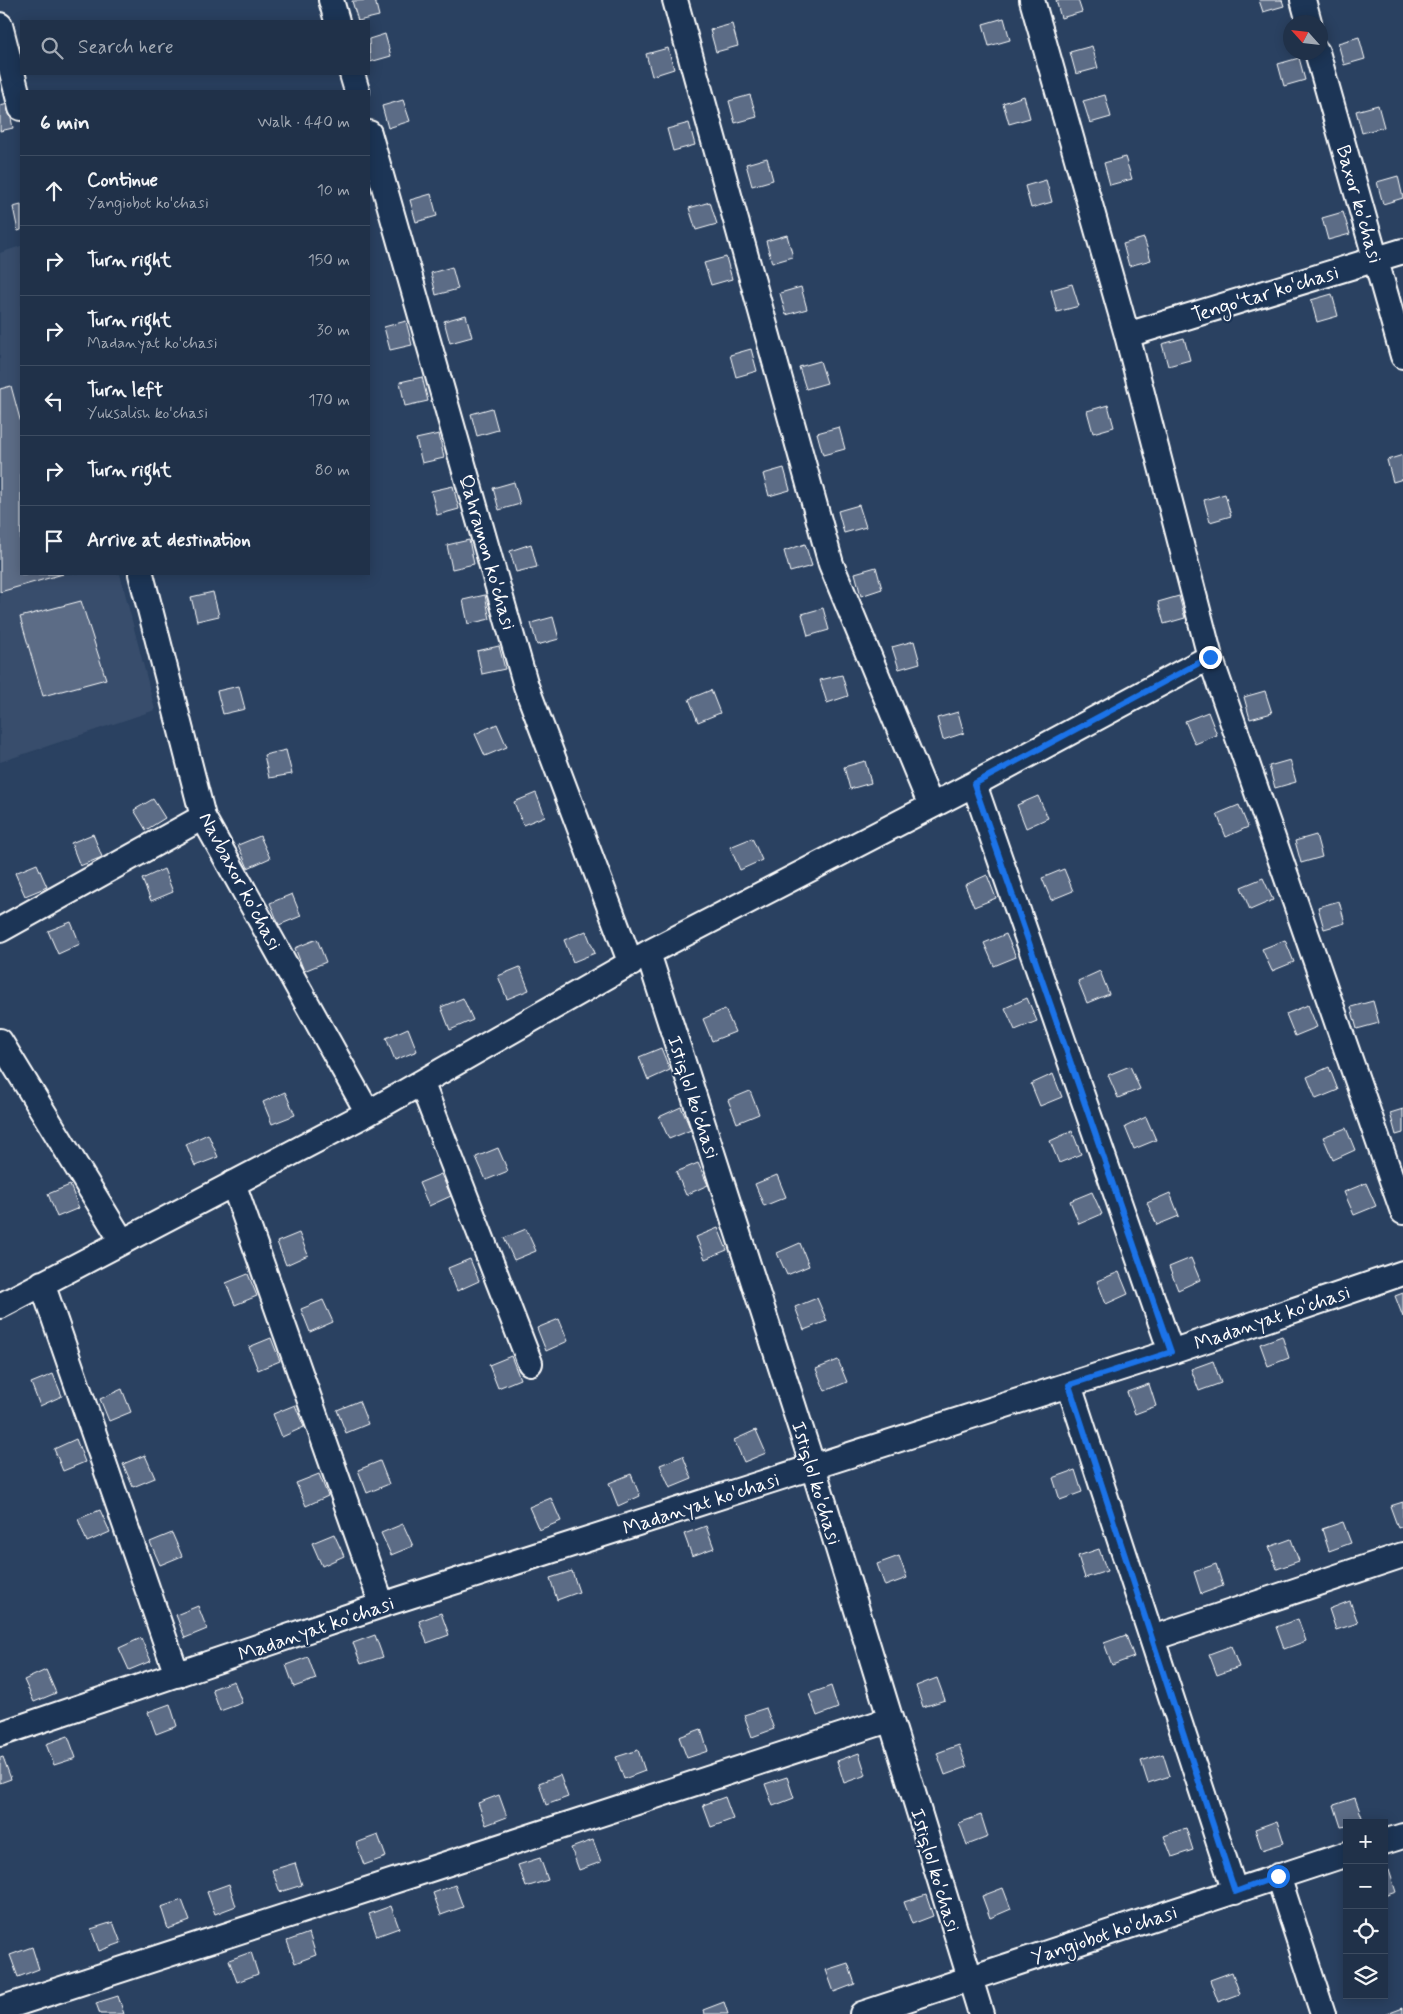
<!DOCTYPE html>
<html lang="en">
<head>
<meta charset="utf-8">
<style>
  :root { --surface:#203149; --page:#2d3d53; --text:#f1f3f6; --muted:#a2a9b4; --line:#3d4c61 }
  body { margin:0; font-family:Mynerve,sans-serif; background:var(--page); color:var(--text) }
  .controls { position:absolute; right:15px; bottom:15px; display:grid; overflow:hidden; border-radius:0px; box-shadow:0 2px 12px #0003 }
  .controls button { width:45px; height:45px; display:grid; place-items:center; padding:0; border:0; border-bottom:1px solid var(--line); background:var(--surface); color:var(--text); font:25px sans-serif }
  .compass { position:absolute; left:1283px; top:15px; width:45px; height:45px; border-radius:50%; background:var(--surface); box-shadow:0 2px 12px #0003; rotate:297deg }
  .stop { position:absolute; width:15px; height:15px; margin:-11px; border:4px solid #1a73e8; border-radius:50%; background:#fff }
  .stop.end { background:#1a73e8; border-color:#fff; box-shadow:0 1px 5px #0008 }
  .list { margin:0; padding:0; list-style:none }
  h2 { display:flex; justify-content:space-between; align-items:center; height:65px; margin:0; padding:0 20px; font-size:21px }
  h2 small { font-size:16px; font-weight:400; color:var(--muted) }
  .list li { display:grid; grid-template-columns:32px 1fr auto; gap:15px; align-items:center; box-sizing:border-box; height:70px; padding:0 20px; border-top:1px solid var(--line) }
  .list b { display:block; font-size:19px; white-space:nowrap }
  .list p { margin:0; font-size:16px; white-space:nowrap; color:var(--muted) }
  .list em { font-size:16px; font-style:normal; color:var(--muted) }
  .icon { flex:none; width:28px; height:28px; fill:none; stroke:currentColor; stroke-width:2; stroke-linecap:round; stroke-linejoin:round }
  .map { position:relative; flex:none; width:1403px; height:2014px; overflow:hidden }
  .search { position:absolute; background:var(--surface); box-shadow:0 2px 12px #0003; left:20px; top:20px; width:350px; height:55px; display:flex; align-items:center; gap:12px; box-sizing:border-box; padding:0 18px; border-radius:0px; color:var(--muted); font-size:19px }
  .panel { position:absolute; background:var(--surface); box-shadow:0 2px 12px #0003; left:20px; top:90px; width:350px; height:485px; border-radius:0px }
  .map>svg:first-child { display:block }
  .built { fill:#394e6c }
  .building { fill:#5b6c86; stroke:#fff }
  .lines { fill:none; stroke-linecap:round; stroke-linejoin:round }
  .minor-casing { stroke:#fff; stroke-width:28 }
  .minor { stroke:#1d3557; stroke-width:24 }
  .route { stroke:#1a73e8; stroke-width:6 }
  .labels { text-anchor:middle; stroke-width:4.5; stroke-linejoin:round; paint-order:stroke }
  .street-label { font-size:20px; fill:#fff; stroke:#1d3557 }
</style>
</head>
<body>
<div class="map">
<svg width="1403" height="2014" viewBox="0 0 1403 2014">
  <rect width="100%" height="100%" fill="#2a4161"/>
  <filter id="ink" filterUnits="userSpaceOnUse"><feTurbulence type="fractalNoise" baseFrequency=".02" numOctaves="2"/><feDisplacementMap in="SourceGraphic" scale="10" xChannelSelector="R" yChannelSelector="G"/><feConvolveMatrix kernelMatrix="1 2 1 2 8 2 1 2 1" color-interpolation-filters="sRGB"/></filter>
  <g filter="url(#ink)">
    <path class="built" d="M21 246V574H120L155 710 0 762V253Z"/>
    <path class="building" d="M375 0 379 16 358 21 352 1Z
      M1056 0H1078L1082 12 1061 18Z
      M1259 0H1282L1284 6 1263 12Z
      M1004 18 1010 40 989 46 983 24Z
      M732 24 738 46 716 52 710 30Z
      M385 34 391 56 370 62 369 39Z
      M1359 37 1365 59 1344 65 1338 43Z
      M1092 46 1098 68 1076 74 1070 52Z
      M668 48 674 69 652 76 646 54Z
      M1299 58 1305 80 1284 86 1278 64Z
      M750 95 757 117 735 123 729 101Z
      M1105 95 1111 117 1090 123 1083 101Z
      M1024 96 1030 118 1009 124 1003 103Z
      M403 100 410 121 388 128 382 106Z
      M8 104 13 128 0 131V106Z
      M1378 105 1384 127 1362 133 1356 111Z
      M689 123 695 145 673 151 667 129Z
      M1125 157 1132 179 1110 185 1104 163Z
      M767 158 773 180 752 186 746 164Z
      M1398 176 1403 198 1383 204 1377 182Z
      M1046 180 1052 202 1031 208 1025 186Z
      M431 194 437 216 416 222 410 200Z
      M710 202 717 224 696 230 689 208Z
      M21 205V230L18 231 13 207Z
      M1343 212 1350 234 1328 240 1322 218Z
      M787 235 793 257 772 263 766 241Z
      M1144 238 1151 260 1129 266 1123 244Z
      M726 257 732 279 711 285 704 263Z
      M452 267 458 289 436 295 431 273Z
      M1072 284 1079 306 1057 312 1051 290Z
      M801 287 807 309 786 315 780 293Z
      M1332 294 1338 316 1317 322 1311 300Z
      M466 315 472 337 450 343 444 321Z
      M406 321 412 345 390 350 384 327Z
      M1184 338 1190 360 1168 366 1162 344Z
      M751 349 757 371 736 377 730 355Z
      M820 361 827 383 806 389 799 367Z
      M422 377 428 401 405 406 400 382Z
      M11 386 21 423V574H63L0 592V389Z
      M1108 405 1114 427 1093 433 1087 411Z
      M492 408 498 430 477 436 471 414Z
      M839 427 845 449 823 455 817 433Z
      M439 434 444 458 422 463 416 439Z
      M1403 455V479L1393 482 1387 460Z
      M784 468 790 490 769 496 763 474Z
      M514 482 520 504 499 510 493 488Z
      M453 486 459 509 437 515 431 491Z
      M1225 494 1231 516 1210 522 1204 500Z
      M859 505 866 527 844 533 838 511Z
      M469 540 474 564 452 569 447 545Z
      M531 544 537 567 516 572 510 551Z
      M805 544 812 566 790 572 784 551Z
      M876 567 882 589 861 596 855 573Z
      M213 592 219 616 197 621 191 597Z
      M485 595 490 619 468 624 463 600Z
      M1179 596 1185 618 1164 624 1158 602Z
      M81 601 106 679 43 696 20 617Z
      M823 608 829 630 808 636 802 614Z
      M553 617 559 639 537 645 531 623Z
      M914 641 920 663 899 669 892 647Z
      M499 646 505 669 482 674 477 651Z
      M842 675 848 696 827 703 820 680Z
      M239 686 245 709 223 714 217 691Z
      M711 690 720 713 698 722 689 699Z
      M1265 691 1272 713 1250 719 1244 697Z
      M958 712 964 733 943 740 937 718Z
      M1208 712 1217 735 1195 744 1185 721Z
      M497 724 507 747 485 756 475 734Z
      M286 750 292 774 269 778 264 755Z
      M1290 760 1296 782 1275 788 1269 766Z
      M865 761 871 783 850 789 844 767Z
      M536 793 545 816 523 825 514 802Z
      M1038 796 1048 818 1026 828 1017 805Z
      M153 799 165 818 146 830 134 810Z
      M1239 805 1248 827 1226 837 1217 814Z
      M93 834 102 857 80 866 71 843Z
      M1316 835 1322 857 1301 863 1295 841Z
      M260 836 270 858 248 868 238 845Z
      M752 838 762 860 740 870 730 847Z
      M37 864 47 887 25 896 15 873Z
      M164 869 173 892 151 901 142 879Z
      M1064 869 1073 891 1051 900 1042 878Z
      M987 875 996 898 974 907 965 885Z
      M1263 878 1273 900 1250 910 1241 887Z
      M292 894 301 916 279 925 270 903Z
      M1339 901 1345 923 1324 929 1318 907Z
      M71 922 80 944 58 954 48 931Z
      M586 931 595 953 573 962 564 940Z
      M1006 934 1016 957 994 966 984 943Z
      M317 939 326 962 304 971 295 948Z
      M1285 940 1294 962 1272 971 1262 949Z
      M520 967 529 990 507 999 498 976Z
      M1100 971 1109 994 1087 1003 1078 981Z
      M463 998 473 1020 450 1030 441 1007Z
      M1027 998 1037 1021 1015 1030 1005 1008Z
      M1373 1001 1379 1023 1357 1029 1351 1007Z
      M1308 1005 1317 1027 1295 1036 1286 1014Z
      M725 1009 735 1032 712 1041 703 1019Z
      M408 1028 417 1051 395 1060 386 1038Z
      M661 1048 670 1070 648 1080 639 1057Z
      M1130 1066 1140 1089 1118 1098 1108 1075Z
      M1329 1067 1338 1090 1316 1099 1307 1077Z
      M1053 1074 1062 1097 1040 1106 1031 1084Z
      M750 1091 759 1114 737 1123 728 1100Z
      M285 1092 295 1115 272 1124 263 1102Z
      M681 1107 691 1130 669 1139 659 1117Z
      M1403 1109V1133L1396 1135 1390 1113Z
      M1146 1117 1156 1140 1134 1149 1125 1127Z
      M1346 1128 1355 1150 1333 1160 1323 1137Z
      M1072 1131 1081 1154 1059 1163 1050 1141Z
      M208 1134 218 1157 195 1166 186 1144Z
      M498 1148 508 1171 486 1180 476 1157Z
      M698 1163 708 1185 686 1195 676 1172Z
      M441 1174 451 1196 429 1206 419 1183Z
      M777 1175 786 1197 764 1206 755 1184Z
      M1366 1183 1376 1206 1354 1215 1344 1192Z
      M70 1185 79 1208 57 1217 48 1194Z
      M1092 1192 1102 1214 1079 1224 1070 1201Z
      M1170 1193 1179 1216 1157 1225 1147 1203Z
      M718 1228 727 1250 705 1259 696 1237Z
      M526 1229 536 1251 514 1260 504 1238Z
      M299 1233 308 1255 286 1265 277 1242Z
      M800 1243 809 1266 787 1275 777 1253Z
      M1191 1258 1200 1280 1178 1290 1169 1267Z
      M470 1259 479 1281 457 1291 448 1268Z
      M1119 1272 1128 1294 1106 1304 1097 1281Z
      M248 1274 257 1296 235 1305 226 1283Z
      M1403 1293V1317L1395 1296Z
      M817 1298 827 1321 804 1330 795 1307Z
      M323 1300 333 1322 310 1332 301 1309Z
      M559 1319 568 1341 546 1351 537 1328Z
      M1282 1336 1289 1358 1268 1366 1260 1344Z
      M271 1338 280 1361 258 1370 249 1347Z
      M511 1356 520 1379 498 1388 489 1365Z
      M838 1360 847 1382 825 1391 816 1369Z
      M1213 1361 1221 1383 1199 1391 1191 1369Z
      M53 1374 62 1396 40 1406 31 1383Z
      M1149 1384 1156 1406 1135 1414 1127 1392Z
      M122 1389 131 1412 109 1421 100 1399Z
      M359 1401 368 1424 346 1433 337 1410Z
      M295 1405 304 1427 282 1437 273 1414Z
      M756 1430 766 1453 744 1462 734 1440Z
      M76 1439 85 1462 63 1471 54 1449Z
      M145 1455 155 1478 133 1487 123 1464Z
      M683 1456 692 1479 670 1488 660 1465Z
      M380 1461 389 1484 367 1493 358 1470Z
      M1075 1470 1082 1492 1060 1500 1053 1478Z
      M319 1474 328 1496 306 1506 296 1483Z
      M631 1474 640 1496 618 1506 609 1483Z
      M551 1498 561 1521 539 1530 529 1507Z
      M1403 1502V1526L1398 1528 1390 1506Z
      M100 1510 110 1532 87 1542 78 1519Z
      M1343 1522 1351 1543 1329 1551 1322 1529Z
      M403 1524 413 1546 391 1555 381 1533Z
      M706 1526 714 1548 692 1556 684 1534Z
      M172 1533 182 1556 160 1565 150 1542Z
      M334 1534 344 1556 322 1566 312 1543Z
      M1291 1539 1299 1561 1277 1569 1269 1547Z
      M1099 1549 1107 1571 1085 1578 1078 1556Z
      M899 1556 907 1578 885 1586 877 1564Z
      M1216 1564 1223 1586 1201 1594 1194 1572Z
      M572 1571 579 1592 557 1600 550 1578Z
      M1350 1601 1358 1623 1336 1630 1329 1609Z
      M198 1606 207 1629 185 1638 176 1615Z
      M441 1613 449 1635 427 1643 419 1621Z
      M1298 1619 1306 1641 1284 1649 1276 1627Z
      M375 1635 383 1657 361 1664 353 1643Z
      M1126 1635 1134 1657 1112 1665 1104 1643Z
      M141 1638 151 1661 129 1670 119 1648Z
      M1231 1646 1239 1667 1217 1675 1209 1654Z
      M308 1657 316 1679 294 1687 286 1665Z
      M46 1670 56 1693 34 1702 24 1680Z
      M937 1678 945 1700 923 1707 916 1686Z
      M234 1681 242 1703 220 1711 212 1689Z
      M831 1686 838 1708 817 1716 809 1694Z
      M170 1704 177 1726 156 1734 148 1712Z
      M766 1708 774 1729 752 1737 744 1715Z
      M701 1729 708 1751 687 1758 679 1737Z
      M68 1736 76 1758 54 1765 46 1744Z
      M959 1745 967 1767 945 1775 937 1753Z
      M638 1750 645 1771 624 1779 616 1757Z
      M859 1753 866 1775 844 1783 837 1761Z
      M1163 1754 1170 1776 1148 1783 1141 1761Z
      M3 1757 11 1779 0 1783V1758Z
      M560 1775 568 1797 546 1805 539 1783Z
      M787 1777 794 1798 773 1806 765 1784Z
      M499 1795 507 1817 486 1825 478 1803Z
      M725 1797 733 1819 711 1827 703 1805Z
      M1355 1798 1363 1820 1347 1823V1826L1341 1827 1334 1805Z
      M981 1815 988 1837 967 1845 959 1823Z
      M1277 1821 1284 1843 1262 1850 1255 1829Z
      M1186 1828 1193 1850 1172 1857 1164 1836Z
      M378 1835 386 1857 364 1865 356 1843Z
      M593 1840 601 1862 579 1870 571 1848Z
      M540 1858 548 1880 526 1887 518 1865Z
      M295 1863 302 1885 280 1892 272 1870Z
      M1389 1870 1396 1892 1384 1896V1872Z
      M229 1884 236 1906 215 1914 207 1892Z
      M455 1885 463 1907 441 1915 433 1893Z
      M1003 1888 1011 1909 990 1918 982 1896Z
      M926 1895 933 1916 912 1924 904 1902Z
      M182 1900 190 1921 168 1929 161 1907Z
      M391 1906 399 1928 377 1936 369 1914Z
      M113 1922 121 1943 99 1951 91 1929Z
      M309 1933 316 1955 295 1963 287 1941Z
      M32 1947 39 1969 18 1977 10 1955Z
      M251 1952 258 1974 237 1982 229 1960Z
      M848 1963 855 1984 834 1992 826 1970Z
      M1232 1972 1240 1994 1218 2002 1210 1980Z
      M118 1996 124 2014H100L96 2003Z
      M724 2002 728 2014H704L703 2010Z
      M1403 2008V2014H1387Z"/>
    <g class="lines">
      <g class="minor-casing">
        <path id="minor" d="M331 0 337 21
          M675 0 831 564 931 806
          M1303 0 1309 22
          M0 25 21 108
          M1317 52 1403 356
          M352 74 357 91
          M369 133 526 686 631 964
          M1127 335 1403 251
          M141 574 203 817 368 1113
          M1210 657 1403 1212
          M974 784 1171 1352
          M0 930 203 817
          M648 953 813 1467 981 2014
          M0 1041 122 1241
          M422 1084 530 1363
          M233 1183 382 1605
          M42 1283 177 1675
          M0 1306 368 1113 648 953 974 784 1210 657 1127 335 1032 0
          M1069 1385 1235 1892
          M1153 1638 1403 1555
          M0 1734 382 1605 1171 1352 1403 1273
          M1384 1842 1403 1836
          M1278 1876 1323 2014
          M0 2009 889 1720
          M862 2014 1347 1854"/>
      </g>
      <use href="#minor" class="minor"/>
    </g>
  </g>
  <g class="lines" filter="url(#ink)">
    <path class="route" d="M1210 657 974 784 1171 1352 1069 1385 1235 1892 1278 1876"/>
  </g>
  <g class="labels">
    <g class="street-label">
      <text transform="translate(1360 204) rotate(74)" y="7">Baxor ko'chasi</text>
      <text transform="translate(1265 293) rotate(-17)" y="7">Tengo'tar ko'chasi</text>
      <text transform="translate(488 552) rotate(74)" y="7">Qahramon ko'chasi</text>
      <text transform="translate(241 881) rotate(62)" y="7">Navbaxor ko'chasi</text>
      <text transform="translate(694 1097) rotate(72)" y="7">Istiqlol ko'chasi</text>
      <text transform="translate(1272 1317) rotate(-19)" y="7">Madanyat ko'chasi</text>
      <text transform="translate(817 1483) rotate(73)" y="7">Istiqlol ko'chasi</text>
      <text transform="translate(701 1503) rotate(-18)" y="7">Madanyat ko'chasi</text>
      <text transform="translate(316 1628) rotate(-19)" y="7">Madanyat ko'chasi</text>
      <text transform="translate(936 1870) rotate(73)" y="7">Istiqlol ko'chasi</text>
      <text transform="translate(1104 1934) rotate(-18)" y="7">Yangiobot ko'chasi</text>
    </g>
  </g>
</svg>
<div class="controls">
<button>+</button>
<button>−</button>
<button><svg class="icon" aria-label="locate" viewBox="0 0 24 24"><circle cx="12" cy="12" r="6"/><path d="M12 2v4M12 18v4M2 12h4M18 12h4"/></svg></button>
<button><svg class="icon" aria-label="layers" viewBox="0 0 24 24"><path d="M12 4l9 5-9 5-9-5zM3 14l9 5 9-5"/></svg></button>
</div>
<svg class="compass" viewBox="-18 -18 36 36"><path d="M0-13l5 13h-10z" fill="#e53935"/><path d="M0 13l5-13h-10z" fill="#a2a9b4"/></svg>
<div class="stop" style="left:1278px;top:1876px"></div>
<div class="stop end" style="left:1210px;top:657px"></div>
<div class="search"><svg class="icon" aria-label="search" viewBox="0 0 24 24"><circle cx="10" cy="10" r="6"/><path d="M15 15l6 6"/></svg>Search here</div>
<section class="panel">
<h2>6 min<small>Walk · 440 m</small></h2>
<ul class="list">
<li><svg class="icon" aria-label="ahead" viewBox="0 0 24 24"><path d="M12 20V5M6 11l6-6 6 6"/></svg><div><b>Continue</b><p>Yangiobot ko'chasi</p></div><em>10 m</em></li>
<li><svg class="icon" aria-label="right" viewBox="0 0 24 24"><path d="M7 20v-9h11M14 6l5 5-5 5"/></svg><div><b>Turn right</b></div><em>150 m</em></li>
<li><svg class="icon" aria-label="right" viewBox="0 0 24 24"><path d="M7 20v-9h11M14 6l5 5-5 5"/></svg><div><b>Turn right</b><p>Madanyat ko'chasi</p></div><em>30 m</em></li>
<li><svg class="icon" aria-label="left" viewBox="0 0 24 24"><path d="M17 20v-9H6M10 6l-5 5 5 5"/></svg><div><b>Turn left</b><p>Yuksalish ko'chasi</p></div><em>170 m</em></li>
<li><svg class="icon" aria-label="right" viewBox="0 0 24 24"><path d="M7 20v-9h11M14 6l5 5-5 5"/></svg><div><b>Turn right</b></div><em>80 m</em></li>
<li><svg class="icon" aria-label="arrive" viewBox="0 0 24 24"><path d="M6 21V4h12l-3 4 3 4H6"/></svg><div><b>Arrive at destination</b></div></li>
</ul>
</section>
</div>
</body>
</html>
